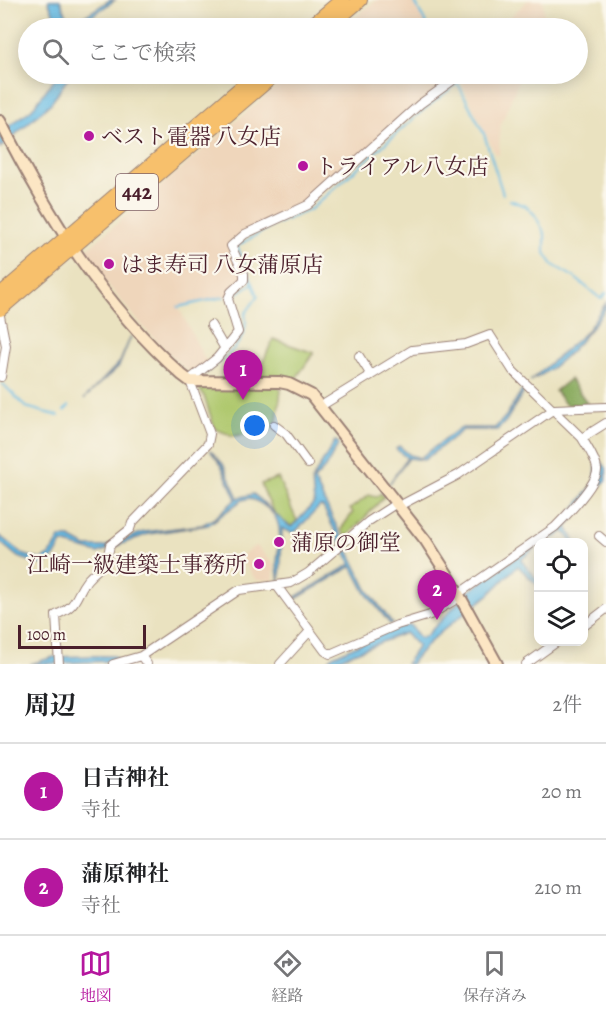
<!DOCTYPE html>
<html lang="ja">
<head>
<meta charset="utf-8">
<style>
  :root { --surface:#fff; --page:#f6f6f6; --text:#202124; --muted:#757577; --line:#e0e0e0; --accent:#b5179e }
  body { margin:0; font-family:Alegreya,"Noto Serif JP",serif; background:var(--page); color:var(--text) }
  .controls { position:absolute; right:18px; bottom:18px; display:grid; overflow:hidden; border-radius:12px; box-shadow:0 3px 15px #0003 }
  .controls button { width:54px; height:54px; display:grid; place-items:center; padding:0; border:0; border-bottom:2px solid var(--line); background:var(--surface); color:var(--text); font:30px sans-serif }
  .scale { position:absolute; left:18px; bottom:15px; width:128px; box-sizing:border-box; padding-left:6px; border:3px solid #4a1f2b; border-top:0; font-size:16px; line-height:21px; white-space:nowrap; color:#4a1f2b; -webkit-text-stroke:4px #fbf7ec; paint-order:stroke }
  .you { position:absolute; left:255px; top:426px; width:21px; height:21px; margin:-15px; border:4px solid #fff; border-radius:50%; background:#1a73e8; box-shadow:0 0 0 9px #1a73e833 }
  .badge { display:grid; place-items:center; width:39px; height:39px; border-radius:50%; background:var(--accent); color:#fff; font-size:20px; font-weight:700 }
  .pin { position:absolute; translate:-50% -50px; filter:drop-shadow(0 2px 3px #0008) }
  .pin::after { content:''; position:absolute; top:32px; width:21px; height:18px; background:inherit; clip-path:polygon(0 0,100% 0,50% 100%) }
  .list { margin:0; padding:0; list-style:none }
  h2 { display:flex; justify-content:space-between; align-items:center; height:78px; margin:0; padding:0 24px; font-size:26px }
  h2 small { font-size:20px; font-weight:400; color:var(--muted) }
  .list li { display:grid; grid-template-columns:39px 1fr auto; gap:18px; align-items:center; box-sizing:border-box; height:96px; padding:0 24px; border-top:2px solid var(--line) }
  .list b { display:block; font-size:22px; white-space:nowrap }
  .list p { margin:0; font-size:20px; white-space:nowrap; color:var(--muted) }
  .list em { font-size:20px; font-style:normal; color:var(--muted) }
  .icon { flex:none; width:33px; height:33px; fill:none; stroke:currentColor; stroke-width:2; stroke-linecap:round; stroke-linejoin:round }
  .map { position:relative; flex:none; width:606px; height:664px; overflow:hidden }
  .search { position:absolute; background:var(--surface); box-shadow:0 3px 15px #0003; left:18px; right:18px; top:18px; height:66px; display:flex; align-items:center; gap:15px; box-sizing:border-box; padding:0 21px; border-radius:33px; color:var(--muted); font-size:22px }
  .sheet { height:270px; background:var(--surface) }
  nav { display:flex; justify-content:space-around; align-items:center; box-sizing:border-box; height:84px; border-top:2px solid var(--line); background:var(--surface); font-size:16px; color:var(--muted) }
  nav a { display:grid; justify-items:center; gap:3px }
  nav .on { color:var(--accent) }
  .map>svg:first-child { display:block }
  .built { fill:#efd6bb }
  .green { fill:#afc86d; stroke:#7c744c; stroke-width:1.5 }
  .forest { fill:#8bac60; stroke:#6a6646; stroke-width:1.5 }
  .water { fill:#68bce4; stroke:#596e88; stroke-width:1.5 }
  .lines { fill:none; stroke-linecap:round; stroke-linejoin:round }
  .stream { stroke:#68bce4; stroke-width:2 }
  .street-casing { stroke:#9a8076; stroke-width:10 }
  .secondary-casing { stroke:#9a8076; stroke-width:14 }
  .highway-casing { stroke:#9a8076; stroke-width:16 }
  .street { stroke:#fff; stroke-width:8 }
  .secondary { stroke:#fce6c4; stroke-width:10 }
  .highway { stroke:#f7c06c; stroke-width:14 }
  .poi-dot { fill:#b5179e; stroke:#fbf7ec; stroke-width:2 }
  .labels { text-anchor:middle; stroke-width:4.5; stroke-linejoin:round; paint-order:stroke }
  .shield { fill:#fbf7ec; stroke:#7f6065; stroke-width:1.5 }
  .shield-label { font-size:21px; font-weight:bold; fill:#4a1f2b }
  .poi-label { font-size:22px; fill:#4a1f2b; stroke:#fbf7ec; text-anchor:start }
</style>
</head>
<body>
<div class="map">
<svg width="606" height="664" viewBox="0 0 606 664">
  <rect width="100%" height="100%" fill="#fbf7ec"/>
  <filter id="ink" filterUnits="userSpaceOnUse"><feTurbulence type="fractalNoise" baseFrequency=".0167" numOctaves="2"/><feDisplacementMap in="SourceGraphic" scale="12" xChannelSelector="R" yChannelSelector="G"/><feConvolveMatrix kernelMatrix="1 2 1 2 8 2 1 2 1" color-interpolation-filters="sRGB"/></filter>
  <filter id="wash" filterUnits="userSpaceOnUse"><feTurbulence type="fractalNoise" baseFrequency=".008" numOctaves="4" result="noise"/><feDisplacementMap in="SourceGraphic" scale="24" xChannelSelector="R" yChannelSelector="G"/><feGaussianBlur stdDeviation="1.35" result="paint"/><feColorMatrix in="noise" values="0 0 0 0 0 0 0 0 0 0 0 0 0 0 0 0 0 1.4 0 .05"/><feComposite in="paint" operator="in"/></filter>
  <g filter="url(#wash)">
    <rect width="100%" height="100%" fill="#eae2c0"/>
    <path class="built" d="M376 0H412L427 28H343Z
      M528 0H543L544 18 540 28H499Z
      M291 74H521L500 127 499 154 496 156 461 82 449 79 312 200 229 244 244 277 229 296 179 308 207 363 196 372 186 370 145 329 93 267 85 251Z
      M256 545 274 565V580H256L240 557Z"/>
    <path class="green" d="M273 339 314 353 294 381 257 376Z
      M232 384 278 387 281 390 277 421 269 432 233 436 215 429 204 396 198 387Z
      M278 478 297 521 291 526C274 519 267 499 261 484Z
      M381 493 384 497 346 538 341 529 353 512 350 509 369 495 376 497Z"/>
    <path class="forest" d="M570 379 588 404 566 405 555 391Z"/>
    <path class="water" d="M48 0H60L71 25 110 0H115L74 28H59Z
      M58 74H71L51 103 0 148V133L32 109Z
      M606 303V308C586 336 561 367 530 381L586 332Z
      M131 336 119 366 84 399 120 362Z
      M524 387 526 388 506 421 497 430H463L424 460 409 458 389 484 407 458 396 449 399 446 410 455 420 458 460 428H495L506 416Z
      M335 441 339 443 325 468 314 480 367 589 392 623 390 624 366 593 352 566 294 600 292 601 284 591 292 599 351 564 323 507 320 506 296 531 292 533 282 528 280 582C268 550 301 520 250 498L242 500 208 525 148 534 98 553 62 543 54 557 43 565 18 557 0 542V536L22 554 41 560 50 555 60 538H70L86 547H104L144 532 202 525 215 518 236 499 221 465 210 450 223 464 238 498 253 494C264 501 285 526 292 527L314 503 312 480Z
      M597 456 606 468V481L592 492 567 527 575 542H572L564 531 555 538 538 542V546L521 560 538 581V586L518 566C507 575 498 586 488 595 462 617 430 636 411 664H406L418 646 405 633 325 664 333 656 400 626 410 625 420 638 426 636 468 592 562 524 595 482Z
      M93 656H114L121 664 112 661 30 664 54 657Z"/>
    <g class="lines">
      <path class="stream" d="M414 0 428 28
        M453 74 484 134 503 194
        M510 200 526 206 535 215 545 234V253L553 265 574 277 601 299 606 293
        M236 294 253 283
        M178 307 224 297
        M205 373C223 360 251 340 245 314L258 296 237 246 276 224 311 209 422 111 458 83
        M3 384 26 407 58 416
        M64 411 69 406"/>
    </g>
  </g>
  <g filter="url(#ink)">
    <g class="lines">
      <g class="street-casing">
        <path id="street" d="M0 316 6 346 1 377
          M211 325 225 349
          M359 356 371 375
          M189 380 217 358 238 332 228 299 231 292 244 280V274L231 246 245 234 308 205 420 104 452 81 450 74
          M321 406 412 350 466 344 490 335 513 371 582 438
          M274 425 286 434 308 464
          M399 506 458 475 554 409 606 407
          M599 536 606 542
          M277 586 325 651 330 654 397 625 430 615 460 597
          M458 594 555 527C565 517 599 482 597 469 596 459 587 447 582 438L606 423
          M584 626 606 609
          M141 656 147 664
          M59 664 56 615C79 605 74 597 87 580 101 564 106 569 110 545L130 529 132 523 208 444 210 434 190 381
          M113 664 141 656 239 590 291 583 308 573 369 521 397 503
          M280 664 310 631
          M526 664 557 642"/>
      </g>
      <g class="secondary-casing">
        <path id="secondary" d="M0 121C48 215 102 304 182 375L190 381 279 382 289 384 311 395 426 541 449 577 497 664"/>
      </g>
      <g class="highway-casing">
        <path id="highway" d="M309 28 342 0
          M327 28 360 0
          M0 295 257 74
          M0 309 275 74"/>
      </g>
      <use href="#street" class="street"/>
      <use href="#secondary" class="secondary"/>
      <use href="#highway" class="highway"/>
    </g>
  </g>
  <g class="poi-dot">
    <circle cx="89" cy="136" r="6"/>
    <circle cx="303" cy="166" r="6"/>
    <circle cx="109" cy="264" r="6"/>
    <circle cx="279" cy="542" r="6"/>
    <circle cx="259" cy="564" r="6"/>
  </g>
  <g class="labels">
    <rect class="shield" x="116" y="174" width="42" height="36" rx="4.5"/>
    <g class="shield-label">
      <text x="137" y="199">442</text>
    </g>
    <g class="poi-label">
      <text x="101" y="144">ベスト電器 八女店</text>
      <text x="315" y="174">トライアル八女店</text>
      <text x="121" y="272">はま寿司 八女蒲原店</text>
      <text x="291" y="550">蒲原の御堂</text>
      <text x="247" y="572" text-anchor="end">江崎一級建築士事務所</text>
    </g>
  </g>
</svg>
<div class="controls">
<button><svg class="icon" aria-label="locate" viewBox="0 0 24 24"><circle cx="12" cy="12" r="6"/><path d="M12 2v4M12 18v4M2 12h4M18 12h4"/></svg></button>
<button><svg class="icon" aria-label="layers" viewBox="0 0 24 24"><path d="M12 4l9 5-9 5-9-5zM3 14l9 5 9-5"/></svg></button>
</div>
<div class="scale">100 m</div>
<div class="you"></div>
<div class="pin badge" style="left:243px;top:400px">1</div>
<div class="pin badge" style="left:437px;top:620px">2</div>
<div class="search"><svg class="icon" aria-label="search" viewBox="0 0 24 24"><circle cx="10" cy="10" r="6"/><path d="M15 15l6 6"/></svg>ここで検索</div>
</div>
<section class="sheet">
<h2>周辺<small>2件</small></h2>
<ul class="list">
<li><span class="badge">1</span><div><b>日吉神社</b><p>寺社</p></div><em>20 m</em></li>
<li><span class="badge">2</span><div><b>蒲原神社</b><p>寺社</p></div><em>210 m</em></li>
</ul>
</section>
<nav>
<a class="on"><svg class="icon" aria-label="map" viewBox="0 0 24 24"><path d="M3 6l6-2 6 2 6-2v14l-6 2-6-2-6 2zM9 4v14M15 6v14"/></svg>地図</a>
<a><svg class="icon" aria-label="directions" viewBox="0 0 24 24"><path d="M12 3l9 9-9 9-9-9zM9 14v-3h6M13 9l2 2-2 2"/></svg>経路</a>
<a><svg class="icon" aria-label="saved" viewBox="0 0 24 24"><path d="M7 4h10v16l-5-4-5 4z"/></svg>保存済み</a>
</nav>
</body>
</html>
